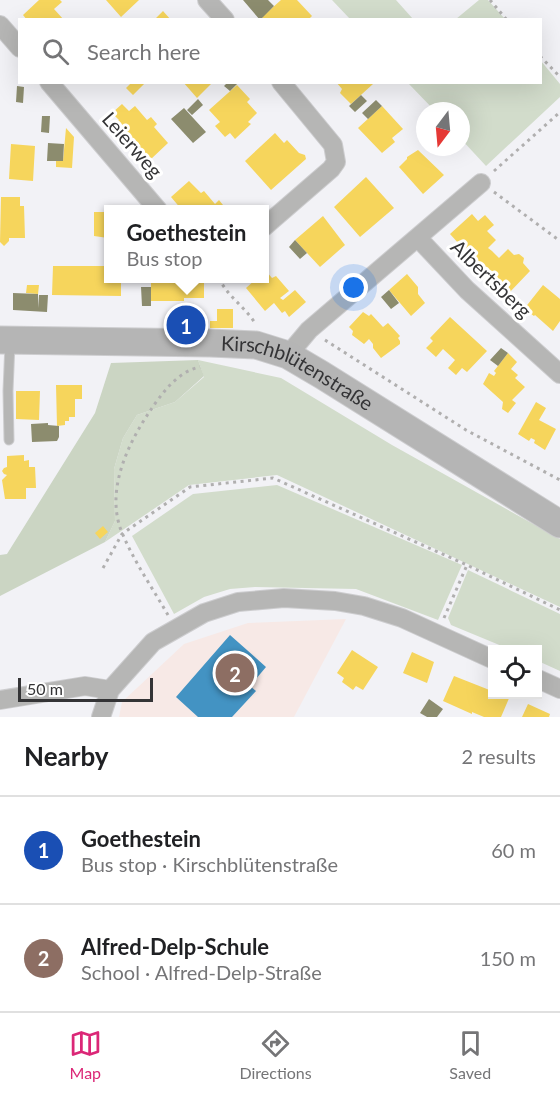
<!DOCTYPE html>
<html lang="en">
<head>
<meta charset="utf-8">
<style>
  :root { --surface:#fff; --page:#f2f2f2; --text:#202124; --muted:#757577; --line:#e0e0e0; --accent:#db2777 }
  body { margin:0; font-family:Lato,sans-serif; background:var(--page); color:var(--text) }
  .controls { position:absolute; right:18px; bottom:18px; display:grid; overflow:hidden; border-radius:0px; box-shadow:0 6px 24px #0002 }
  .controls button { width:54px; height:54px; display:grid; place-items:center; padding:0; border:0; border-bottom:2px solid var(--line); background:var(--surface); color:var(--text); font:30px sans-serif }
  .compass { position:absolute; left:416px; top:102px; width:54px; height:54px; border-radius:50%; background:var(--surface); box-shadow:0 6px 24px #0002; rotate:196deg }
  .scale { position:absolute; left:18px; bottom:15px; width:135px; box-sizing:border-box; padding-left:6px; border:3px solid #343436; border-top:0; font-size:16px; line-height:21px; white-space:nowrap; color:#343436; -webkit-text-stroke:4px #fff; paint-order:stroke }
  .you { position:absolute; left:354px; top:288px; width:21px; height:21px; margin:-15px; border:4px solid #fff; border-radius:50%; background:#1a73e8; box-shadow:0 0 0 9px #1a73e833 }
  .badge { display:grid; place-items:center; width:39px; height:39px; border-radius:50%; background:var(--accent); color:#fff; font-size:20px; font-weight:700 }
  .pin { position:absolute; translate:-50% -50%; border:3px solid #fff; box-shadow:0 2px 6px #0006 }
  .popup { position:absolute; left:104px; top:205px; width:165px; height:78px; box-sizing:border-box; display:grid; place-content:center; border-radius:0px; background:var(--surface); filter:drop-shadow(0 2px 4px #0005); font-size:20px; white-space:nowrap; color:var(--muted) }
  .popup b { font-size:22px; color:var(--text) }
  .popup::after { content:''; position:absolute; left:50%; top:100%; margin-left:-12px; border:12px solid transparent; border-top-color:var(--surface) }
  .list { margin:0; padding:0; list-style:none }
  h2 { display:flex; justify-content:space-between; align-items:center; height:78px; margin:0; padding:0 24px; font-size:26px }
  h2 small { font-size:20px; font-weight:400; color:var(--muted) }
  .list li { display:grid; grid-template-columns:39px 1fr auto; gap:18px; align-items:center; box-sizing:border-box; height:108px; padding:0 24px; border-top:2px solid var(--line) }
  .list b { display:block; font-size:22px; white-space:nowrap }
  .list p { margin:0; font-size:20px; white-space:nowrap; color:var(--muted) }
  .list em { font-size:20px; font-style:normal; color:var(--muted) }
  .icon { flex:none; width:33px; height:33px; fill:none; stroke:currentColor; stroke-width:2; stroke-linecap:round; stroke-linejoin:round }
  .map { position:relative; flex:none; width:560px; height:717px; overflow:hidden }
  .search { position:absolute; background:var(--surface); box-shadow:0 6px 24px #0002; left:18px; right:18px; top:18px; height:66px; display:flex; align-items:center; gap:15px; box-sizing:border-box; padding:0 21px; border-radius:0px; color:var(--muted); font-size:22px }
  .sheet { height:294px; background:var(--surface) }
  nav { display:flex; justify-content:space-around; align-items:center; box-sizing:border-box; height:84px; border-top:2px solid var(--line); background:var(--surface); font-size:16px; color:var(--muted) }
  nav a { display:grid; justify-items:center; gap:3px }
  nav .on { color:var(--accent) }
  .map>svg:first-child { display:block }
  .education { fill:#f7e9e6 }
  .green { fill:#d2dccb }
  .forest { fill:#cbd5c3 }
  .homes { fill:#f6d55c }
  .schools { fill:#4393c3 }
  .industry { fill:#8c8c6e }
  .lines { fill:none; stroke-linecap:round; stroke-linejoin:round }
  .service-casing { stroke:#cdcdcf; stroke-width:11 }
  .minor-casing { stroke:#cdcdcf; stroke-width:20 }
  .secondary-casing { stroke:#cdcdcf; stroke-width:29 }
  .path { stroke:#b0afaf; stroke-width:3; stroke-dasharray:3 4.5; stroke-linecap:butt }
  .service { stroke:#b6b6b5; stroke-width:9 }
  .minor { stroke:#b6b6b5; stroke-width:18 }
  .secondary { stroke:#b5b5b5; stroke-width:27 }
  .labels { text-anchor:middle; stroke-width:6; stroke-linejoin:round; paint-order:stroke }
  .street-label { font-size:20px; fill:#343436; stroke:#fff }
</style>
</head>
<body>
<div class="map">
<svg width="560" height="717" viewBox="0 0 560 717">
  <rect width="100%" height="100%" fill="#f2f2f6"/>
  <path class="education" d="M346 619 294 717H119L122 702 184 644 248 623Z"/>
  <path class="green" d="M332 0H396L413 19H350Z
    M479 0H488L505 19H456Z
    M541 61 560 84V97L486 166 461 139V111H435L408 83 540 82Z
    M198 360 281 378 392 445 560 539V607L277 475 189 485 105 542 115 521 114 469 123 438 137 415 175 402 204 377Z
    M277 485 462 565 438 620 356 589 255 587 230 589 204 597 174 614 132 536 193 494Z
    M468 570 560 614V671L538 661V650L509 649 451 625 448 618Z"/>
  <path class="forest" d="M198 360 204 376 175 402 137 415 123 438 114 469 115 521 105 542 0 596V555L7 554 95 413 111 363Z"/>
  <path class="homes" d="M39 0H60L62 2 54 9 64 20H27L23 15Z
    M106 0H139L121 17Z
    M281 0H297L312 16 308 20H264L262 17Z
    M163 11 171 20H154Z
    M132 82H146L133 95 126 88Z
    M183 82H213L197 98Z
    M336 82H372L373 84 351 104 340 93 342 89Z
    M237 85 250 99 247 102 257 113 248 122 251 124 235 139 230 133 225 137 215 126 220 122 209 110Z
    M122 104 129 111 135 106 147 120 151 117 157 124 154 127 168 143 150 160 116 123 119 120 112 113Z
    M382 106 403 129 392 138 395 142 382 153 358 128Z
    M66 128 74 137 72 168 56 167V161H63Z
    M275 133 284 143 287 140 299 153 305 155 306 159 271 190 245 161Z
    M11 144 35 146 33 181 9 179Z
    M418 150 444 175 423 194 399 167 407 159V157Z
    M366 177 394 208 360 237 334 207Z
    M189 181 201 193 204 191 215 204 219 200 227 210H182L171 197Z
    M1 197H20V206H24L25 238H9V241L4 246 0 242Z
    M105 209H108V238L94 236V212H105Z
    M472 214 478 221 485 215 494 225 487 231 496 240 488 248 492 251 499 258 508 249 514 255 519 254 524 258 523 263 530 271 508 294 485 271 487 269 480 263 478 265 450 234Z
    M323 216 345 245 320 267 295 240Z
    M53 266H108V278H121V296L52 295Z
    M266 271 272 278 276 276 289 291 280 298 283 300 295 290 306 302 289 317 285 311 282 313 274 303 265 311 246 288 257 278H264Z
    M407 274 418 287V294L425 303 411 316 389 290Z
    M151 278H204V298H184V301H151Z
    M27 285H39L38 294 26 293Z
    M543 285 560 299V321L553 331 535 315 534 316 524 309Z
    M217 309H233V328H210V321H217Z
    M363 312 369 316 371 314 383 327 388 323 400 336 398 338 400 341V344L381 358 373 348V344L369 339 364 344 352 335 353 331 349 327Z
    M450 317 487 351 467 372 462 368 456 375 448 368 455 360 443 349 436 357 426 348 433 341 430 338Z
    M508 353 517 362 511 369 518 375 515 378 525 387 512 400 516 403 508 413 502 409 503 402 483 384 489 373 494 376 496 373 494 371Z
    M56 385H82V399H75V417H69V421H65V425L57 426Z
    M16 391H40L39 420 16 419Z
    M536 402 546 408 539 420 556 429 545 450 534 443 535 440 531 438 529 441 518 434Z
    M24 455V461L29 460V467H35L36 488H26V499H5L2 480 7 475 4 474 2 471 4 468 7 467V456Z
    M103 526 108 532 100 539 95 533Z
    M352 650 378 667 363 690 356 686 353 690 342 682 344 678 337 673Z
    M412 652 434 662 427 683 403 673Z
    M454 676 492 691V694L510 696 501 717H484L472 712V714L443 701Z
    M528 704 550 714 549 717H522Z"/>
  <path class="schools" d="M230 635 266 667 250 686 256 691 232 717H198L176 697Z"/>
  <path class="industry" d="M243 0H268L274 6 260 20Z
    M228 82H239L230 91 224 86Z
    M17 86 24 87 23 103 16 102Z
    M361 95 367 101 355 112 349 106Z
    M198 99 203 105 192 115 187 110Z
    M376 100 382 106 368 119 362 113Z
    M184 108 206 132 193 143 171 119Z
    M42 116H50L49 133 41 132Z
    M48 143 64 144 63 161H47Z
    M295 240 307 253 300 259 289 247Z
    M141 287H151V306H142Z
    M389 290 399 303 391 309 381 297Z
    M13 293 38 294V308L39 295H48L47 312 13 310Z
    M501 348 508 353 498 366 490 360Z
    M48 423V425L59 426V437L57 441 32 442 31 424Z
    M429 699 443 709 437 717H427L420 713Z"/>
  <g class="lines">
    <g class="service-casing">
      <path id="service" d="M9 440 8 391 10 343"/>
    </g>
    <g class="minor-casing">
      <path id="minor" d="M207 0 225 20
        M0 25 20 48
        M49 82 158 210
        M264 227 331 169 336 162 333 145 281 82
        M418 238 467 290 560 374
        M288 355 309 330 481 183
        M538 679 560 689
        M0 700 85 686 110 690
        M101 717 110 690 153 642 204 613 238 602 284 598 335 601 364 606 402 618 492 659"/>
    </g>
    <g class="secondary-casing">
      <g id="secondary">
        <path id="s1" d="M0 340 210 343 256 345 288 355 322 375 560 524"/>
      </g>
    </g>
    <path class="path" d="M490 0 507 20
      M540 56 560 77
      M494 171 560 112
      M494 192 560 241
      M219 278C227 296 245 307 255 323
      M325 340 466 430 560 480
      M103 568 122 534 190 487 273 478 467 565 560 610
      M168 615C153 589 135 563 123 535 104 493 127 445 150 411 162 393 178 371 200 367
      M444 618 467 565"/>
    <use href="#service" class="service"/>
    <use href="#minor" class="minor"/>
    <use href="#secondary" class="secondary"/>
  </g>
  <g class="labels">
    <g class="street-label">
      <text transform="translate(132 145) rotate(49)" y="7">Leierweg</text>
      <text transform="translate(491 279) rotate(44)" y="7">Albertsberg</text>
      <text dy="7" stroke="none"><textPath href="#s1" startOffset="304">Kirschblütenstraße</textPath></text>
    </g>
  </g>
</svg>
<div class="controls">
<button><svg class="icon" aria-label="locate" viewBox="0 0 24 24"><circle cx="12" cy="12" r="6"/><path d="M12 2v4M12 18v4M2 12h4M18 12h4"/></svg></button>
</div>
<svg class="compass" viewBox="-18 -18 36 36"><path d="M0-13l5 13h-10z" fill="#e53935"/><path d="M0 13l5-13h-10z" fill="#757577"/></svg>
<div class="scale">50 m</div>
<div class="you"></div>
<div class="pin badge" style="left:186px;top:325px;background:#1a4fb4">1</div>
<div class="popup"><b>Goethestein</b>Bus stop</div>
<div class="pin badge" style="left:235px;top:673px;background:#8d6e63">2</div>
<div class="search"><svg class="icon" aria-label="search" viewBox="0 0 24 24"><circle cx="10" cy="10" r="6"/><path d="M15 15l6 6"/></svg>Search here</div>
</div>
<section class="sheet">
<h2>Nearby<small>2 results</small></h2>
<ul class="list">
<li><span class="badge" style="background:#1a4fb4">1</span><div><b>Goethestein</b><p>Bus stop · Kirschblütenstraße</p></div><em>60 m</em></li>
<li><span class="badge" style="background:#8d6e63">2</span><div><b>Alfred-Delp-Schule</b><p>School · Alfred-Delp-Straße</p></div><em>150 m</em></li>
</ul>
</section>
<nav>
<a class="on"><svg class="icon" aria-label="map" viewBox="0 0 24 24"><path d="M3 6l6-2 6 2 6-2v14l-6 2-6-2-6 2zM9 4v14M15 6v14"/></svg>Map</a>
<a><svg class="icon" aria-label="directions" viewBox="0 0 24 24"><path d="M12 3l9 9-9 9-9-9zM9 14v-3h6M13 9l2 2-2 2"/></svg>Directions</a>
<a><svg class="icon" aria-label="saved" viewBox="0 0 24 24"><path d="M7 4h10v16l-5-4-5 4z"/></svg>Saved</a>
</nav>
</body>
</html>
